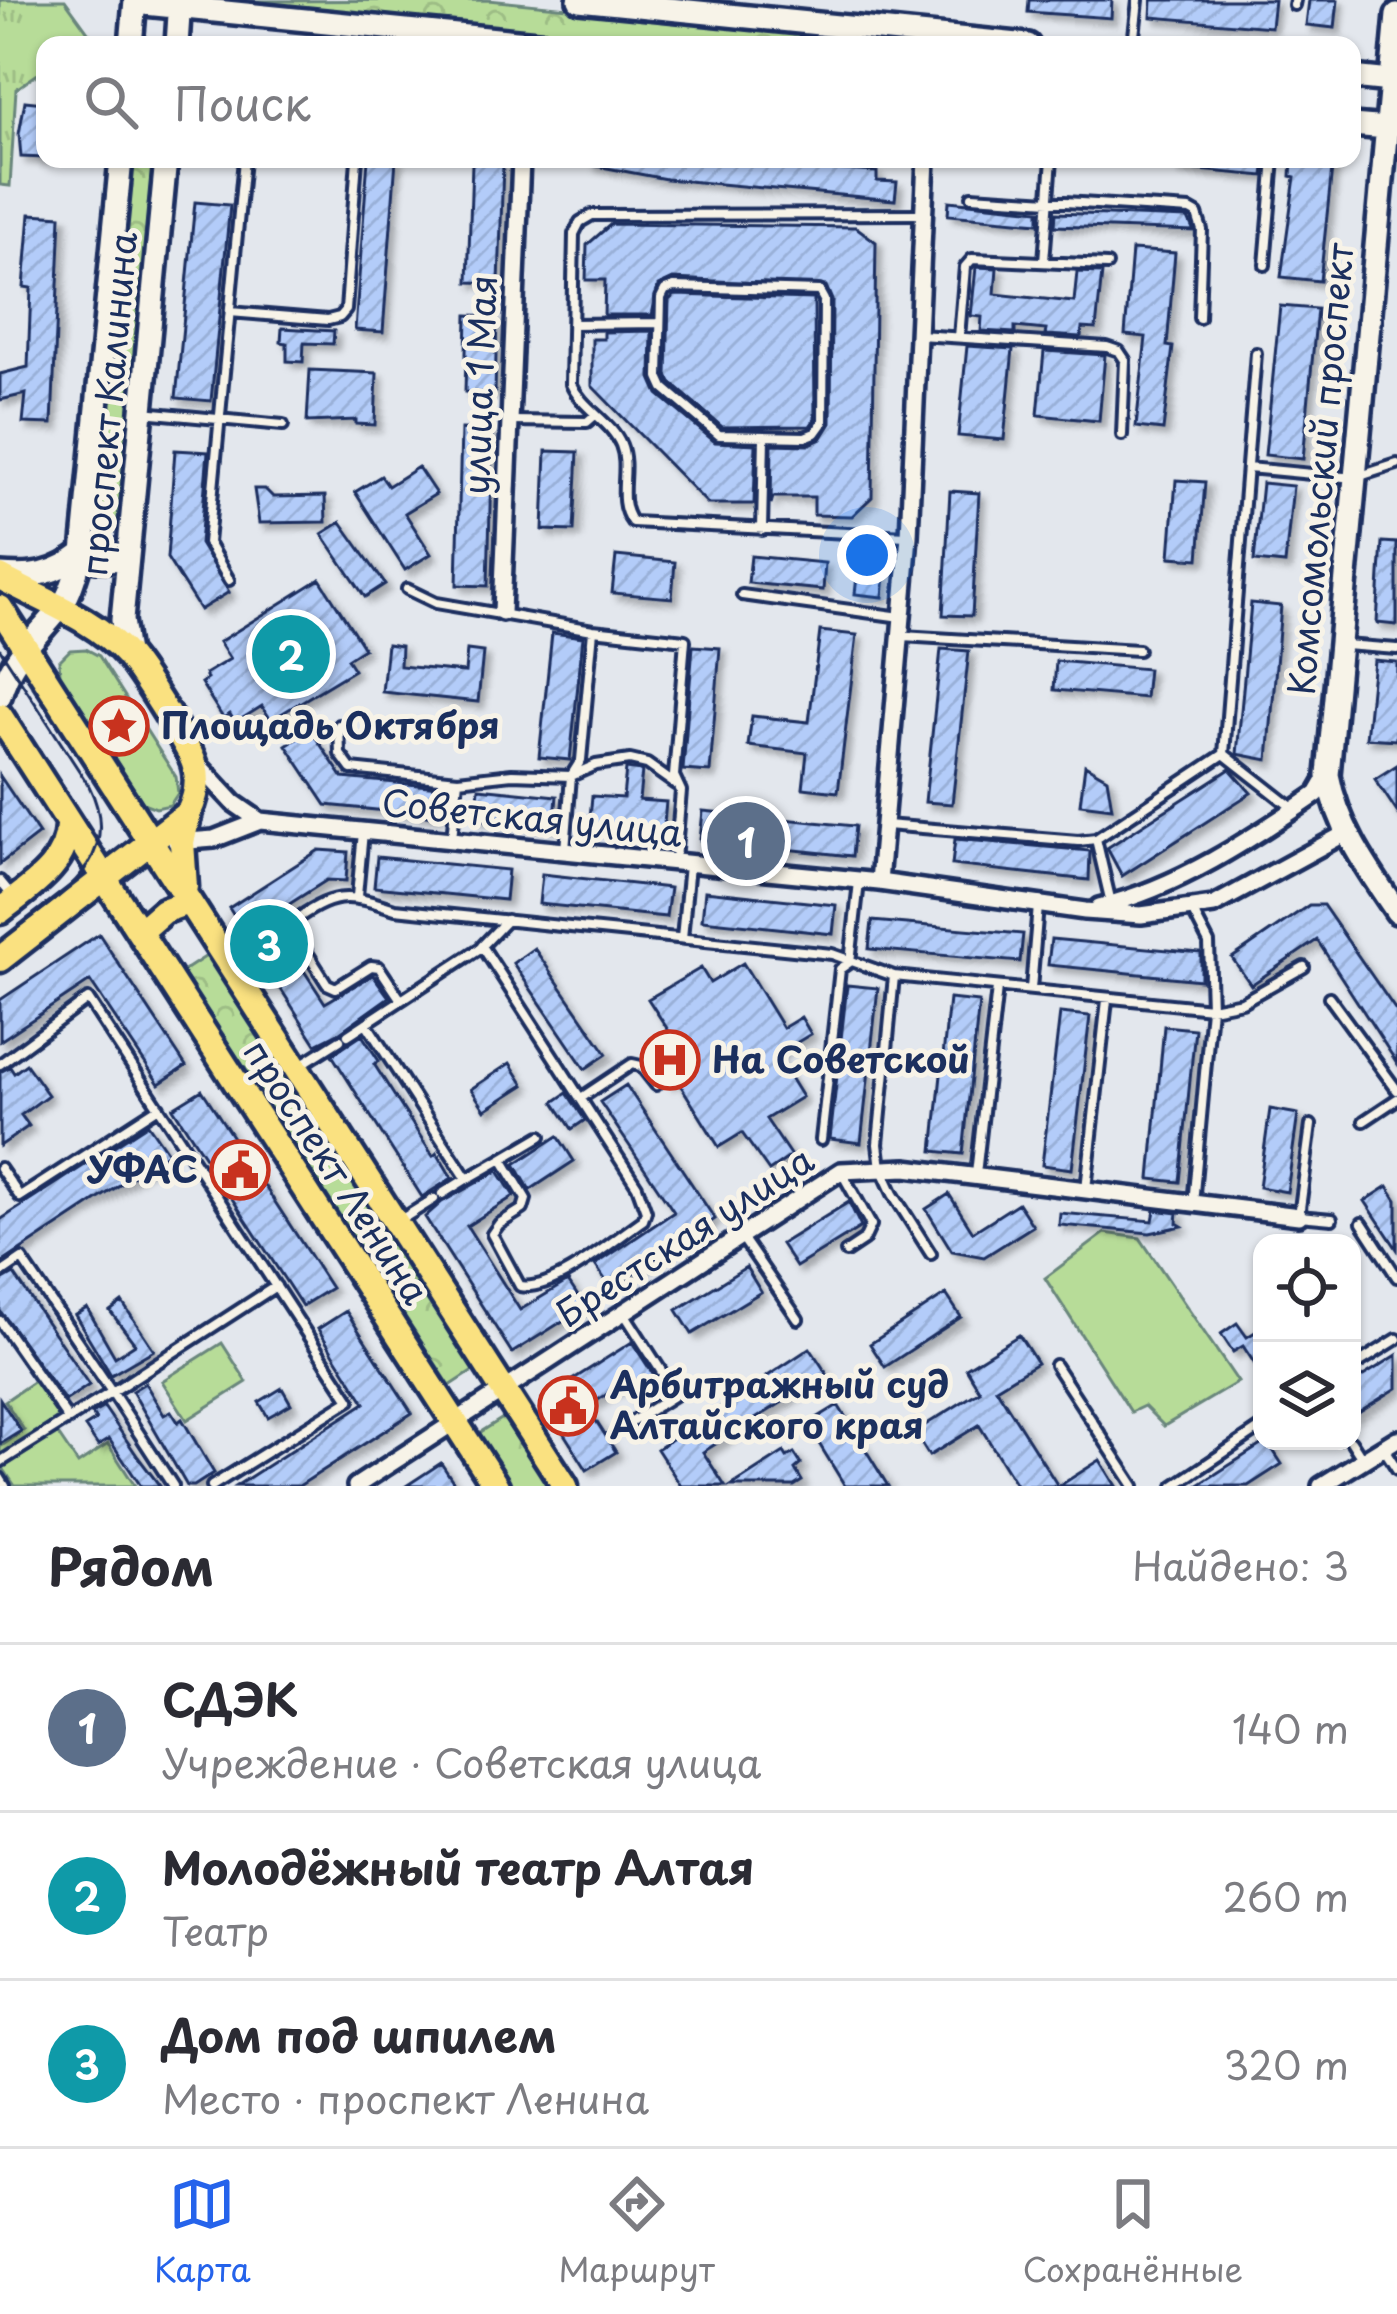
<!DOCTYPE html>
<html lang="ru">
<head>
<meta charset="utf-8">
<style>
  :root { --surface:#fff; --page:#f2f2f3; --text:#2b2b33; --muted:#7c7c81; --line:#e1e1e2; --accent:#2563eb }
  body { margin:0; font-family:"Playpen Sans",sans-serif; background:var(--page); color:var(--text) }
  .controls { position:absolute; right:36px; bottom:36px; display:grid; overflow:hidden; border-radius:24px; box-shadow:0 3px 9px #0004 }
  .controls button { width:108px; height:108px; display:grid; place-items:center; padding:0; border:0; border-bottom:3px solid var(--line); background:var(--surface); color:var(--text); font:60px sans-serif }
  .you { position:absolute; left:867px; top:555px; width:42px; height:42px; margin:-30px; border:9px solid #fff; border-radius:50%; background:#1a73e8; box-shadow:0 0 0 18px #1a73e833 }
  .badge { display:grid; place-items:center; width:78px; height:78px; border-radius:50%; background:var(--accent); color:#fff; font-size:39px; font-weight:700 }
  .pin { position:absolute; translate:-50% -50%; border:6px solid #fff; box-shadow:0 3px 12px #0006 }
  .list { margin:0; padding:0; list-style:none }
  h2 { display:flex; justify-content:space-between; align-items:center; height:156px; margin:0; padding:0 48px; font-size:51px }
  h2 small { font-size:39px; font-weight:400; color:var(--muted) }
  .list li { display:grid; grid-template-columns:78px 1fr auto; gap:36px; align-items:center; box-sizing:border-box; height:168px; padding:0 48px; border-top:3px solid var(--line) }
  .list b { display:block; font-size:45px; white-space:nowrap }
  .list p { margin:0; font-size:39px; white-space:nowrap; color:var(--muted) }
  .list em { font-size:39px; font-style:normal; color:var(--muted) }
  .icon { flex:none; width:66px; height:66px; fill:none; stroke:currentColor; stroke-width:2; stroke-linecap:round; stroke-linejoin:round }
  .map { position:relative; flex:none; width:1397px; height:1486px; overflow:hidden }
  .search { position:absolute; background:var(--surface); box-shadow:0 3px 9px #0004; left:36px; right:36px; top:36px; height:132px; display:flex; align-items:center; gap:30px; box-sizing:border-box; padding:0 42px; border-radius:24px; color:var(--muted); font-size:45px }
  .sheet { height:660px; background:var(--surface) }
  nav { display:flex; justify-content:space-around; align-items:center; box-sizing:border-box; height:168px; border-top:3px solid var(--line); background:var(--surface); font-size:33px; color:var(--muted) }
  nav a { display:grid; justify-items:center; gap:6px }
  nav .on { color:var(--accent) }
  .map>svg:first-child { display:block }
  .grass { fill:#b7dc98; stroke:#69867b; stroke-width:3 }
  .forest { fill:url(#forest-crowns); stroke:#69867b; stroke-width:3 }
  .park { fill:url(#park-tufts); stroke:#69867b; stroke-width:3 }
  .building { fill:url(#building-hatch); stroke:#1b2f5e; stroke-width:3; filter:url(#shadow) }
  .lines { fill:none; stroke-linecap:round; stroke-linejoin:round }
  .lane-casing { stroke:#1b2f5e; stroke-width:16 }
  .street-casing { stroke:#1b2f5e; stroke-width:24 }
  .secondary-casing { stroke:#1b2f5e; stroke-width:30 }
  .primary-casing { stroke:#1b2f5e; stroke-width:33 }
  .lane { stroke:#f7f3e8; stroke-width:8 }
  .street { stroke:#f7f3e8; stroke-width:15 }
  .secondary { stroke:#f7f3e8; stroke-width:21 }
  .primary { stroke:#fae180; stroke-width:24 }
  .tram { stroke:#1b2f5e; stroke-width:3 }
  .labels { text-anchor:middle; stroke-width:10; stroke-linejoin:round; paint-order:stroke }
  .street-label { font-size:36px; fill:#1b2f5e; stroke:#f7f3e8 }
  .poi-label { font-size:36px; font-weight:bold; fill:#1b2f5e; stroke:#f7f3e8; text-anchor:start }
</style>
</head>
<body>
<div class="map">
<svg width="1397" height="1486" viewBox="0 0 1397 1486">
  <defs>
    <pattern id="forest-crowns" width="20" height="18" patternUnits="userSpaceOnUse" patternTransform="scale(3)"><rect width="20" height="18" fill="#b7dc98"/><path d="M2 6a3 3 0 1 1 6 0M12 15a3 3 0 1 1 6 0" fill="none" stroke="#9dbd85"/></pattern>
    <pattern id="park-tufts" width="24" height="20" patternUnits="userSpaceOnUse" patternTransform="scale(3)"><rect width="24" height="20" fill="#b7dc98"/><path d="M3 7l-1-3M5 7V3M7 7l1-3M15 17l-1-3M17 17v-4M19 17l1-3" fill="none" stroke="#9dbd85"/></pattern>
    <pattern id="building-hatch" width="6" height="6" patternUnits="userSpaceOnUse" patternTransform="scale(3)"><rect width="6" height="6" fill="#b3ccf9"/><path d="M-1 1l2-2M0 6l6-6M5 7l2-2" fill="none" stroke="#99b0d8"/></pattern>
    <filter id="shadow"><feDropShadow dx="5.5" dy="5.5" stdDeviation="3" flood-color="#0004"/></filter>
  </defs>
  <rect width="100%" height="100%" fill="#e3e7ed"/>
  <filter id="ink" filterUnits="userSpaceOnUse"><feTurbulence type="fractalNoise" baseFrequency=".00833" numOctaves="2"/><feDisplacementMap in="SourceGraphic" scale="24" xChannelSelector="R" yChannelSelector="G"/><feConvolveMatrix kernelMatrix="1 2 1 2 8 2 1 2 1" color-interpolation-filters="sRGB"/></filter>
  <g filter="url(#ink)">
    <path class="grass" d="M86 649 99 656 176 777 178 793 170 805 156 808 143 803 60 674 59 661 70 650Z
      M1105 1233 1140 1238 1238 1382 1164 1426 1144 1406 1131 1412 1045 1278Z
      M222 1343 247 1382 187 1420 162 1381Z
      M37 1379 62 1415 0 1458V1447L24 1430 5 1401Z
      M57 1433 78 1464 108 1444 135 1486H15L3 1468Z"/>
    <path class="forest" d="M488 0 941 45H661L224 1Z
      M133 159H153L118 529 99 527Z
      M211 953 479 1367 450 1386 182 972Z
      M506 1416 551 1486H509L476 1435Z"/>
    <path class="park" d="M0 0H65L91 36 79 45H45V69L16 89 10 186 0 185Z"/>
    <path class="building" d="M1029 0H1112L1111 18 1028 12Z
      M1152 0H1274L1271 27 1151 17Z
      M1309 0H1338L1335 28 1306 25Z
      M25 101 45 103V158L21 157 19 134Z
      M368 159H396L383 332 355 330Z
      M592 159H666V163L697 161 877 172V181L897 182 895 200 666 179 591 165Z
      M1175 159H1266L1264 176 1175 168Z
      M1292 159H1333L1320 281 1281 277 1295 177 1291 176Z
      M472 163 503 164 499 283 468 282Z
      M949 201 1039 210V223L948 215Z
      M195 202 230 205 211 401 176 398Z
      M1056 213 1188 218 1194 231 1055 226Z
      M30 214 61 216 52 424 23 423 26 394 0 400V374L28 367 31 288 24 287Z
      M611 224 856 227 876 242 872 497 852 516 814 515V497H773L771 504 772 444 808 445 821 439 831 423 832 300 826 286 673 279 658 286 652 315H604L605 280H586L587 245Z
      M1132 250 1175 253 1167 346 1173 347 1163 430 1136 427 1146 337 1125 335Z
      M976 267 997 268 995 294 1074 302 1077 272 1102 273 1096 329 1082 328 1081 337 1045 335 1046 330 1015 327V333L981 331 982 317 971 316Z
      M675 295 814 299 815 419 810 426 722 427 671 383 667 375 669 300Z
      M1280 306 1317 309 1303 459 1265 455Z
      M467 315 497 316 495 393 465 392Z
      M282 328 334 331 333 344 304 343 303 362 287 361V343L281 342Z
      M652 331 651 378 658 394 715 442 756 444 754 504H708L592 386V339H604V332Z
      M967 346 1013 349 1004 440 958 436Z
      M1044 351 1105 355 1099 421 1038 415Z
      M310 370 377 373 375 425 356 424V420L307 422Z
      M461 429 492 430 488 586 457 585Z
      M175 450 208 452 200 544 229 592 200 610 167 558Z
      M546 451 578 452 574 531 543 530Z
      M418 467 436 494 405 513 431 554 405 570 355 492 381 476 388 486Z
      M1176 480 1205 482 1199 559 1170 557Z
      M1262 483 1293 486 1285 564 1254 561Z
      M254 489H265L273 497 325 496 326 522 259 523Z
      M950 491 979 493 972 616 943 615Z
      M341 522 385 584 365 597 322 534Z
      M1382 542 1397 543V625L1377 623Z
      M860 550 887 553 883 597 855 594Z
      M616 556 675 562 672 598 612 593Z
      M751 556 825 563 823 590 748 583Z
      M320 579 364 648 347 659 354 670 271 720 262 706 235 723 230 714 223 718 201 683 207 679 205 674 230 659 219 642Z
      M1251 603 1281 606 1268 760 1237 754Z
      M820 631 857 635 838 792 803 788 807 753 748 746 752 716 809 722Z
      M552 633 583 637 570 760 539 757Z
      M387 644 401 646 400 666 465 672 467 650 483 652 478 702 382 692Z
      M693 646 720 648 710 772 683 770Z
      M941 649 969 651 952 804 925 802Z
      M1374 660 1397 662 1396 740 1366 738Z
      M1056 661 1148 669 1145 698 1054 690Z
      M310 729 343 778 440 787 437 816 326 805 286 745Z
      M1085 765 1107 778 1112 808 1080 804Z
      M1397 765V812L1375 779Z
      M626 769 642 771 639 800 666 802 663 835 589 828 592 796 623 798Z
      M1230 769 1251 793 1122 876 1107 848Z
      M0 776 39 834 0 864Z
      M479 788 557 796 554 827 476 819Z
      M703 811 855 826 852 856 700 840Z
      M955 839 1090 851 1089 880 952 865Z
      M319 850 348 852 346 881 327 880 269 917 325 1003 373 975 389 997 340 1032 316 1044 229 908Z
      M377 857 508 870 505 900 374 887Z
      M542 874 670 888 666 917 539 904Z
      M705 891 836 905 833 934 702 920Z
      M1309 905H1323L1397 1012V1063L1317 940 1251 985 1232 958Z
      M872 921 1023 934 1020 962 869 949Z
      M99 934 186 1066 159 1084 90 981 0 1041V1000Z
      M1051 939 1201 953V980L1048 965Z
      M534 948 607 1054 585 1069 513 963Z
      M743 963 783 1028 801 1017 811 1034 776 1055 802 1097 766 1119 791 1156 769 1171 742 1133 719 1147 676 1078 668 1083 647 1052 672 1036 648 999 701 968 710 983Z
      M847 985 878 988 861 1143 830 1139Z
      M949 999 979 1002 963 1154 933 1151Z
      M1060 1013 1090 1016 1072 1169 1042 1165Z
      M1164 1026 1195 1029 1180 1182 1150 1179Z
      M362 1035 379 1061 374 1064 433 1156 437 1153 452 1178 422 1197 332 1055Z
      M510 1063 524 1085 485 1110 471 1089Z
      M26 1064 48 1095 21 1115 29 1126 0 1146V1072L10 1067 14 1073Z
      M626 1085 715 1219 611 1288 595 1265 674 1212 600 1102Z
      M202 1090 331 1288 302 1306 173 1108Z
      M567 1093 585 1120 572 1129 554 1102Z
      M1270 1109 1298 1114 1287 1192 1259 1187Z
      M148 1124 168 1153 0 1264V1220Z
      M558 1136 574 1161 530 1190 515 1164Z
      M498 1171 514 1196 467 1226 520 1310 568 1281 585 1307 512 1353 425 1217 442 1202Z
      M1388 1186 1397 1200V1249L1365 1201Z
      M949 1194 973 1232 1018 1203 1033 1226 984 1257 952 1251 926 1209Z
      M849 1202 861 1227 796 1267 781 1244Z
      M1155 1210 1178 1213 1177 1223 1182 1226 1150 1233 1059 1225 1060 1213 1153 1221Z
      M746 1267 761 1292 692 1334 677 1310Z
      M14 1274 89 1385 65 1401 0 1311V1282Z
      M946 1294 961 1317 885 1367 870 1344Z
      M122 1302 154 1350 111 1375 75 1315 87 1308 115 1357 135 1344 110 1311Z
      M346 1311 412 1413 299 1486H236L365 1403 318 1329Z
      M1237 1323 1247 1337 1262 1328V1375L1243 1346 1233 1352 1221 1334Z
      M1019 1335 1037 1363 996 1388 1058 1486H1017L979 1425 929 1456 914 1432 980 1391 966 1368Z
      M632 1342 660 1385 634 1402 623 1384 587 1407 616 1452 587 1470 542 1399Z
      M810 1348 827 1374 703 1452 725 1486H681L657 1449Z
      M1397 1355V1388L1352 1416V1383Z
      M145 1383 164 1415 171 1411 178 1422 182 1419 214 1473 194 1486H187L132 1391Z
      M282 1388 291 1404 268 1417 259 1402Z
      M0 1399 21 1431 0 1444Z
      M838 1405 888 1486H845L807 1424Z
      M104 1407 138 1457 160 1486H141L109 1439 98 1446 85 1427 96 1420 92 1414Z
      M1267 1441 1282 1464 1248 1486H1197Z
      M784 1452 787 1457 794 1453 801 1464 795 1469 802 1481 794 1486H731Z
      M1100 1460 1116 1486H1059Z
      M441 1463 456 1486H406Z"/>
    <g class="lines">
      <g class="lane-casing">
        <path id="lane" d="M1294 5 1295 0
          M1133 45 1138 0
          M972 196 1190 210 1197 214 1202 230 1199 318
          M1044 261 1052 159
          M1265 265 1274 159
          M674 287 819 291 824 300 823 422 815 433 805 437 719 435 664 388 659 377 661 298 665 290Z
          M230 312 328 320 340 317 346 310 357 159
          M572 324 660 323
          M919 335 1107 347 1119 351 1125 360 1122 435
          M959 337 965 267 972 259 1107 265
          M143 412 283 425
          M511 421 587 422 595 415
          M1248 468 1354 478 1397 464
          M762 530 764 437
          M907 536 632 522C615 500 631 470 621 445 611 421 582 409 571 384L574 234 580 222 592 215 923 214
          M229 580 208 543 244 159
          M407 589 436 603 593 630 685 640 674 776 681 791 675 860
          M742 595 901 617
          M902 636 1138 650
          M1345 645 1397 649
          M339 725 340 754 351 769 458 780 452 838
          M1224 754 1294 809
          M458 780 512 774 571 776 596 765 630 760 647 764 675 784
          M886 825 1078 841 1096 839 1224 754 1256 353
          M1096 839 1111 903
          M565 850 571 776 581 760 593 630
          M0 881 14 898
          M357 896 363 832
          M1192 910 1209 943 1211 1008 1193 1204
          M682 938 689 865
          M894 976 878 1144 881 1168 893 1194 931 1254
          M1031 989 1038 906
          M1329 997 1397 1090
          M401 1000 379 967 371 966 336 988 327 984 289 924C334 893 344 892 395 909L832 954 894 976 1211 1008 1242 1002 1304 967
          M366 1023 467 1179 502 1159 526 1199 523 1209 499 1224 492 1234 520 1286C554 1292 615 1239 643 1220L646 1211 637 1186 482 946 507 920
          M348 1035 482 947
          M0 1064 88 999 350 1400 212 1486
          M302 1064 340 1040
          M581 1098 632 1064 641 1066 656 1085
          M1364 1121 1397 1099
          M1311 1125 1299 1216 1332 1219
          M821 1140 840 969 850 962 859 882
          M502 1159 541 1136
          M0 1168 20 1197 159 1107
          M842 1173 871 1225 864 1240 846 1252
          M976 1174 997 988
          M1086 1189 1107 1000
          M442 1194 466 1179
          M402 1219 434 1199
          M1362 1223 1397 1277
          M741 1236 798 1319
          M0 1274 22 1259 112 1392 276 1286
          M0 1321 68 1419
          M1055 1365 1134 1486
          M1352 1367 1397 1339
          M622 1428 676 1394 624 1313
          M1351 1441 1363 1460
          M1384 1449 1397 1469
          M0 1462 112 1392 173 1486
          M0 1478 5 1486
          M1174 1486 1262 1427"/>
      </g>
      <g class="street-casing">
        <path id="street" d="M502 612 521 159
          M195 761 234 803 260 821 879 882 1085 911 1141 915 1214 905 1346 833
          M176 842 214 839 260 821
          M879 882 909 536 926 159
          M1099 907C1179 887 1250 840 1317 794L1328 775
          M356 1486 841 1171 906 1168 1299 1216
          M1321 1486 1397 1439"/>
      </g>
      <g class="secondary-casing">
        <path id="secondary" d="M579 0 1028 45
          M135 3 557 45
          M1397 15 1328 775C1338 828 1367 868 1397 912
          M131 45 135 0
          M177 45 180 0
          M1352 77 1391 81
          M1352 125 1387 128
          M83 553 96 559 127 560
          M0 575C34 578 56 574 83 553
          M127 654 122 620 166 159
          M0 696C13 652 35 641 60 608 72 593 76 570 83 553L121 159"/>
      </g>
      <g class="primary-casing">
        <path id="primary" d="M0 577C40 599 97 620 127 655 141 671 184 739 192 758 200 776 197 795 189 812L0 959
          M0 608 565 1486
          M0 716 496 1486
          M185 887 182 842 189 812
          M0 911C29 888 69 864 68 824
          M139 932 163 911 188 902"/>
      </g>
      <use href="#lane" class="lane"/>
      <use href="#street" class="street"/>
      <use href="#secondary" class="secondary"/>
      <use href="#primary" class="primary"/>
      <path class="tram" d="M0 649 89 786C128 864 52 899 0 941"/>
    </g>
  </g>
  <defs>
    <g id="sight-ring" transform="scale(3)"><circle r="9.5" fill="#f7f3e8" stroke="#c8321e" stroke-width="1.5"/><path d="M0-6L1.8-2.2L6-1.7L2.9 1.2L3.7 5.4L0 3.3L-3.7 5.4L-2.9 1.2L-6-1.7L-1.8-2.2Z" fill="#c8321e"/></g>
    <g id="hospital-ring" transform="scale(3)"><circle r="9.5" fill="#f7f3e8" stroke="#c8321e" stroke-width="1.5"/><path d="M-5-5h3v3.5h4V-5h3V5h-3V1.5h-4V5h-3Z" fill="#c8321e"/></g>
    <g id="civic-ring" transform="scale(3)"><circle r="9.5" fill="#f7f3e8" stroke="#c8321e" stroke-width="1.5"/><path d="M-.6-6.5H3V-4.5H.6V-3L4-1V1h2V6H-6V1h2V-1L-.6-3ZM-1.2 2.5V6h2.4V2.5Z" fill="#c8321e"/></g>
  </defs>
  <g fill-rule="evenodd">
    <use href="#sight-ring" x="119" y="726"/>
    <use href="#hospital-ring" x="670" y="1060"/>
    <use href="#civic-ring" x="240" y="1170"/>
    <use href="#civic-ring" x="568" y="1406"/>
  </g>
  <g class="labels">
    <g class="street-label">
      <text transform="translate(480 385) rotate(-88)" y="13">улица 1 Мая</text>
      <text transform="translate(109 404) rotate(-85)" y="13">проспект Калинина</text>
      <text transform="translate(1321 469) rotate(-85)" y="13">Комсомольский проспект</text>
      <text transform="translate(532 818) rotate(6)" y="13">Советская улица</text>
      <text transform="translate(336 1172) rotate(57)" y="13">проспект Ленина</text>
      <text transform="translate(685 1237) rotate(-33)" y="13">Брестская улица</text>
    </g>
    <g class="poi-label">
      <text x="161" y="739">Площадь Октября</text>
      <text x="712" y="1073">На Советской</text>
      <text x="198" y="1183" text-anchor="end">УФАС</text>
      <text x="610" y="1398">Арбитражный суд<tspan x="610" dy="41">Алтайского края</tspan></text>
    </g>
  </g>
</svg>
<div class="controls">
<button><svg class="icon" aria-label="locate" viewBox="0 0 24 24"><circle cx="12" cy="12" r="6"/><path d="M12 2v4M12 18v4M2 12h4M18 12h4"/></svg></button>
<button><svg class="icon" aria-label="layers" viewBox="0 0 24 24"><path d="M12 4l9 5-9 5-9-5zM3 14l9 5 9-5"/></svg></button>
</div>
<div class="you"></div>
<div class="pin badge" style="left:746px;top:841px;background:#5c6f8a">1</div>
<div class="pin badge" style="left:291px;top:654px;background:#0f9aa8">2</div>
<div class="pin badge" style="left:269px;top:944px;background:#0f9aa8">3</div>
<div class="search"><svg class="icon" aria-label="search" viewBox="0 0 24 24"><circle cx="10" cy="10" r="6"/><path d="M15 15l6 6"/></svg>Поиск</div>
</div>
<section class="sheet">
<h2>Рядом<small>Найдено: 3</small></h2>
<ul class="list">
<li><span class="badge" style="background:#5c6f8a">1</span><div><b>СДЭК</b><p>Учреждение · Советская улица</p></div><em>140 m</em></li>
<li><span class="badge" style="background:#0f9aa8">2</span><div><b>Молодёжный театр Алтая</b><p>Театр</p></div><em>260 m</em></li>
<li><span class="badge" style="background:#0f9aa8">3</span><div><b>Дом под шпилем</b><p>Место · проспект Ленина</p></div><em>320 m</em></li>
</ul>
</section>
<nav>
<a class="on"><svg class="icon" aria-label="map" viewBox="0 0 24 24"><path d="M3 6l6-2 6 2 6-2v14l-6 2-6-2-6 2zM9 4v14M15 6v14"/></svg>Карта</a>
<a><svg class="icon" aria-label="directions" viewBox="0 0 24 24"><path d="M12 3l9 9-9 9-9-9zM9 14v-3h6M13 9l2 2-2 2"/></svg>Маршрут</a>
<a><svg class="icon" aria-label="saved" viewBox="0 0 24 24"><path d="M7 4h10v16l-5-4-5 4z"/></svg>Сохранённые</a>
</nav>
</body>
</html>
